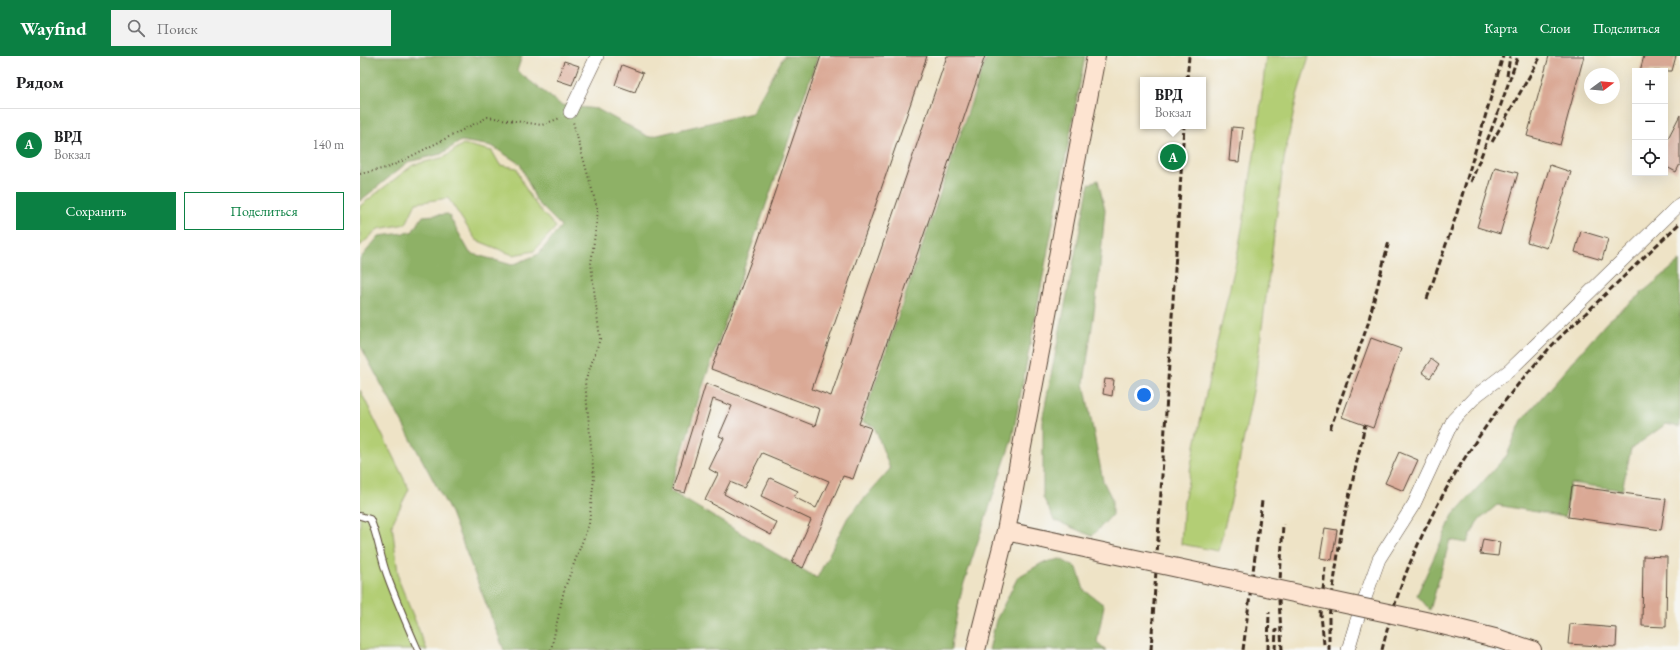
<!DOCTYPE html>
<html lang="ru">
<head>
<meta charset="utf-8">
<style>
  :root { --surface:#fff; --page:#f2f2f2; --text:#202124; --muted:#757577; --line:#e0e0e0; --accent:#0b8043 }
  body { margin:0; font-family:"EB Garamond",serif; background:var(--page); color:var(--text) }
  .controls { position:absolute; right:12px; top:12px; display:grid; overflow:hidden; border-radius:0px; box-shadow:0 4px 16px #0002 }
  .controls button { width:36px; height:36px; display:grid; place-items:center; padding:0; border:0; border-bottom:1px solid var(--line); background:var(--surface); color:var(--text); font:20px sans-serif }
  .compass { position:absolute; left:1224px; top:12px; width:36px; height:36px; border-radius:50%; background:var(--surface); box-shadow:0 4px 16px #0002; rotate:74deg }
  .you { position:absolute; left:784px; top:339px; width:14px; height:14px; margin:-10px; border:3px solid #fff; border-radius:50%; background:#1a73e8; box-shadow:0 0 0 6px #1a73e833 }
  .badge { display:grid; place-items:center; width:26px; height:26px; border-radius:50%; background:var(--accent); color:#fff; font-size:13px; font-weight:700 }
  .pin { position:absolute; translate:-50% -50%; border:2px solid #fff; box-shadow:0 1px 4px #0006 }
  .popup { position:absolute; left:780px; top:21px; width:66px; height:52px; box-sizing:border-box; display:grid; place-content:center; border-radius:0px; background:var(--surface); filter:drop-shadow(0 1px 3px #0005); font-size:13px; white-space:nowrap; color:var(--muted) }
  .popup b { font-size:15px; color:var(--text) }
  .popup::after { content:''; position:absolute; left:50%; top:100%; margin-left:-8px; border:8px solid transparent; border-top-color:var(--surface) }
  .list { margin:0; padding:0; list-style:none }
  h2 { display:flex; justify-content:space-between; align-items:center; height:52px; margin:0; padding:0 16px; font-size:17px }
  h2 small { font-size:13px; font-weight:400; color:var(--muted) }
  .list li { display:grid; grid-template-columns:26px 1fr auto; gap:12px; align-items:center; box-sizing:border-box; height:72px; padding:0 16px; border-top:1px solid var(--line) }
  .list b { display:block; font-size:15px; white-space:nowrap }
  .list p { margin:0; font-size:13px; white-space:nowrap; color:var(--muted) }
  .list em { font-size:13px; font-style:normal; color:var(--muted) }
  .actions { display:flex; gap:8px; padding:12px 16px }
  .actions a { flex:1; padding:9px 0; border:1px solid var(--accent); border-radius:0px; text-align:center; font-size:14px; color:var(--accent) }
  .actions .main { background:var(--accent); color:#fff }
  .icon { flex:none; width:22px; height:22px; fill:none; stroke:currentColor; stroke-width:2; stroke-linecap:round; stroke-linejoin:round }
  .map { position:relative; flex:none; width:1320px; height:594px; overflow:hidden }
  header { display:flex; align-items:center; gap:24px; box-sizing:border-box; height:56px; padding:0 20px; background:var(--accent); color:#fff }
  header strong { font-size:19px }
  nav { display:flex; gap:22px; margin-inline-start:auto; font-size:14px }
  .search { width:280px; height:36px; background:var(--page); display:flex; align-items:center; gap:10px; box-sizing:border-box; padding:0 14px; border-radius:0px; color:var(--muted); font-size:15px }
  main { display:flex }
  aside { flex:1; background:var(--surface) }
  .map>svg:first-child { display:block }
  .green { fill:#b3ce74; stroke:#777c49 }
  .forest { fill:#8eb166; stroke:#646e42 }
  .building { fill:#daa995 }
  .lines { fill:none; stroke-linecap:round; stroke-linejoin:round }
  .lane-casing { stroke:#564637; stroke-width:8 }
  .street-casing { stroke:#564637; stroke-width:14 }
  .secondary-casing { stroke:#564637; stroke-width:20 }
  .path { stroke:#564637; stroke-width:2; stroke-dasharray:1 3; stroke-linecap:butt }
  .lane { stroke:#fff; stroke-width:6 }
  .street { stroke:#fff; stroke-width:13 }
  .secondary { stroke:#fde4d1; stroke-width:18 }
  .rail { stroke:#3b2a1e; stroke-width:3; stroke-dasharray:6 3; stroke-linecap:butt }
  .secondary-bridge-casing { stroke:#564637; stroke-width:20; stroke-linecap:butt }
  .secondary-bridge { stroke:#fde4d1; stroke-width:18 }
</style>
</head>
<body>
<header>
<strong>Wayfind</strong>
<div class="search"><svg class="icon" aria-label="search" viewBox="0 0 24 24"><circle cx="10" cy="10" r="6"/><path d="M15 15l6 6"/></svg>Поиск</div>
<nav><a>Карта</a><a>Слои</a><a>Поделиться</a></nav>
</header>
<main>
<aside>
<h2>Рядом<small></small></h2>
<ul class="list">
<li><span class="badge">A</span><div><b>ВРД</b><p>Вокзал</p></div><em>140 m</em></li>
</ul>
<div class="actions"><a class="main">Сохранить</a><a>Поделиться</a></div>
</aside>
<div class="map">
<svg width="1320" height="594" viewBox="0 0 1320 594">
  <rect width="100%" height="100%" fill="#f6f6f2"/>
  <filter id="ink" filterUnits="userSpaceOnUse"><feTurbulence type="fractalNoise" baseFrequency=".025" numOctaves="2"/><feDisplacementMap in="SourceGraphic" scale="8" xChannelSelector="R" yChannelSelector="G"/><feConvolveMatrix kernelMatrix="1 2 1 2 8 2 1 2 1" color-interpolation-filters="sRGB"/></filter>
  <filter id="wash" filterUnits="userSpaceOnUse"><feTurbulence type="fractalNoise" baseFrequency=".012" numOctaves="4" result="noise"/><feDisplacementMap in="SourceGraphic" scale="16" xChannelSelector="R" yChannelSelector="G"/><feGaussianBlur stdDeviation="0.9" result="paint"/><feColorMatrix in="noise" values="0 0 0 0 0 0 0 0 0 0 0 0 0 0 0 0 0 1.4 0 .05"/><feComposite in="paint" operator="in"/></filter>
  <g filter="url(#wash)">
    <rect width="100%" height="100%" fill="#eee3c6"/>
    <path class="green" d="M906 0H949L937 40 924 103 895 325 873 437 858 495 821 488 824 446 833 399 855 295 876 206 884 161 897 81Z
      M103 88 132 95 140 109 157 112C166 139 177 151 196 171L174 195 153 199 116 184 88 142 56 147 46 168 18 173 0 190V150L53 109 85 101Z
      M0 334 49 433 32 468 39 525 67 594H0Z"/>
    <path class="forest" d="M0 0H162L157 15 201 49 237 53 289 81 392 57 424 0H458L340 338 310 435 457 522 488 461 530 413 514 370 502 366 627 0H725L652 383 602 533 592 582 591 594H144L91 457 0 289V203L19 180 52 176 63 160 88 158 110 197 152 209 179 198 201 170 177 146 160 108 132 90 101 85 81 98 48 106 0 145Z
      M738 124 745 154 739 221 724 327 743 425 752 443V459L732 480 694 464 683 441V360L729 128Z
      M1320 205V369L1319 371 1306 368 1271 393 1262 434 1210 427 1205 461 1137 449 1117 466 1107 487 1090 484 1070 554 1057 539 1093 459 1147 399 1162 364 1247 266Z
      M700 503 717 512 724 534 744 549 737 586 746 594H629L636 564 658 521 682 507Z"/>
    <g id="blocks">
      <path class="building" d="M461 0H567L452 333 471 340 587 0H625L499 368 511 372 493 423 483 420 443 512 432 507 451 464 401 440 410 422 438 435 434 441 456 452 469 425 402 397 384 432 370 426 364 438 417 467 411 479 345 444 358 418 349 413 364 382 359 380 372 350 353 343 325 437 313 434 346 327 455 370 460 353 351 313 395 194Z
        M1189 0H1224L1200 89 1167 80Z
        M1284 0H1316L1312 15H1280Z
        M204 5 219 10 212 29 197 24Z
        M262 9 283 17 275 36 255 29Z
        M1320 59V108L1316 116 1305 110V88Z
        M872 71 883 72 879 106 869 105Z
        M1190 109 1211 116 1187 192 1167 186Z
        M1135 111 1158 117 1140 178 1117 171Z
        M1221 175 1248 183 1242 204 1215 196Z
        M1011 282 1041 293 1013 372 982 361Z
        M1071 303 1079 309 1070 322 1062 316Z
        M745 323 754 324 752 340 743 338Z
        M1039 396 1058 404 1044 435 1025 427Z
        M1212 430 1306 443 1301 474 1208 461Z
        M965 472 977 474 972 504 960 502Z
        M1123 483 1140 486 1138 500 1120 498Z
        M1283 500 1307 501 1306 571 1282 570Z
        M1210 568 1257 572 1256 591 1208 588Z"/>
    </g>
  </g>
  <g filter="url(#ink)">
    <use href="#blocks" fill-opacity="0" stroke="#564637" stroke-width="1"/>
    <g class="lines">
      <g class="lane-casing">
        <path id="lane" d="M0 460 10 463C18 480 20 500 27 519 36 544 47 569 58 594"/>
      </g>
      <g class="street-casing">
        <path id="street" d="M210 56 237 0
          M988 594 996 567 1019 503 1054 448 1093 364 1117 339 1150 314 1320 148"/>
      </g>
      <g class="secondary-casing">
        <path id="secondary" d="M646 475 729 493
          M1070 566 1139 583 1172 594
          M616 594 646 475 736 0"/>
      </g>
      <path class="path" d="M0 118 30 111 128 61 182 69 200 62
        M191 594 204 534 229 468 234 422 225 326 240 283 231 208 238 155 213 66"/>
      <use href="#lane" class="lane"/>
      <use href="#street" class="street"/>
      <use href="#secondary" class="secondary"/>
      <path class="rail" d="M1147 20 1150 0
        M827 24 829 0
        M1132 86 1181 0
        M1111 126 1139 54 1158 0
        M1067 243 1096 160 1143 0
        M970 373 1007 271 1029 185
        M964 588 961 559 965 511
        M791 594 824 70
        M883 594 902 445
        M908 594 909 556
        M915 594 916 573
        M922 594 919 544 923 468
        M969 594V561L981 477 1005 369
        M1022 594C1048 483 1110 379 1187 295 1199 281 1213 269 1226 257 1257 227 1288 197 1320 167"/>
      <g class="secondary-bridge-casing">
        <path id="secondary-bridge" d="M729 493 1070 566"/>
      </g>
      <use href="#secondary-bridge" class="secondary-bridge"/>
    </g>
  </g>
</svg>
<div class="controls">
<button>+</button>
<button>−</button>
<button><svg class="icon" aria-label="locate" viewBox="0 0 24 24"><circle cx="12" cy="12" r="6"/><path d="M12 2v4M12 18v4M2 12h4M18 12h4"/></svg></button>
</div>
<svg class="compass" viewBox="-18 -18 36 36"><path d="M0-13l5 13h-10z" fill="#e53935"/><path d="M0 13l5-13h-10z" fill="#757577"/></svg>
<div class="you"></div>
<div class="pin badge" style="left:813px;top:101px">A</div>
<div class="popup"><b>ВРД</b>Вокзал</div>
</div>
</main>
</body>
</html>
